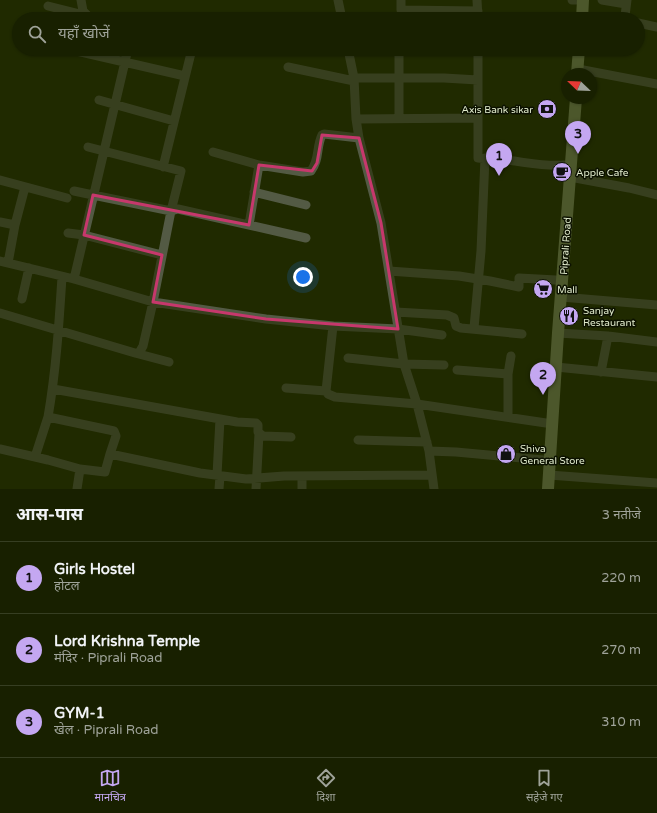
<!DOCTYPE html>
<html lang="hi">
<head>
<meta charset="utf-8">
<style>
  :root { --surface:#182000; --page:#21280a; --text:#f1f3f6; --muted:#9fa399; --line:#363e22; --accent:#c4a7f1 }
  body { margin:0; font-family:"Varela Round","Noto Sans Devanagari",sans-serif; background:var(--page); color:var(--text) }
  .compass { position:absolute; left:561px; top:68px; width:36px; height:36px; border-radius:50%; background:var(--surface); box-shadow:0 1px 3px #0004; rotate:293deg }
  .you { position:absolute; left:303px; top:277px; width:14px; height:14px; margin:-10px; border:3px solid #fff; border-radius:50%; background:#1a73e8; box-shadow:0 0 0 6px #1a73e833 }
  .badge { display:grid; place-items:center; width:26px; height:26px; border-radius:50%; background:var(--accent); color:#111; font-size:13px; font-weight:700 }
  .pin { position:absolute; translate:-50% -33px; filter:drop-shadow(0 1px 2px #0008) }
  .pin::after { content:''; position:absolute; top:21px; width:14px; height:12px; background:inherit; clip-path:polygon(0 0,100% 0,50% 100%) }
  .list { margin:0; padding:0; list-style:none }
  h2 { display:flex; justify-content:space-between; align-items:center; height:52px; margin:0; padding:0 16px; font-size:17px }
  h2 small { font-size:13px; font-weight:400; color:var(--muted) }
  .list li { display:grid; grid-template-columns:26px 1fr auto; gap:12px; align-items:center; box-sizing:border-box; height:72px; padding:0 16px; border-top:1px solid var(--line) }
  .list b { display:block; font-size:15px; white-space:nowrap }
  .list p { margin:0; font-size:13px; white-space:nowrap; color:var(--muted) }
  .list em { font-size:13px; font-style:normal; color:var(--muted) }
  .icon { flex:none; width:22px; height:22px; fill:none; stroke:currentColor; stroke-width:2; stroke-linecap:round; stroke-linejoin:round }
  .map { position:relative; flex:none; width:657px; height:489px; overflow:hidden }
  .search { position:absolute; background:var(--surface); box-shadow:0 1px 3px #0004; left:12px; right:12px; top:12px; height:44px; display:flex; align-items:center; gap:10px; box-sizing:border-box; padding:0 14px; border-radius:22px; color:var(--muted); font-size:15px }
  .sheet { height:268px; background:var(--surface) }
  nav { display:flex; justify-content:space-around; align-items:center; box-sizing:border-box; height:56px; border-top:1px solid var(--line); background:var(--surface); font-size:11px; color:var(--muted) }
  nav a { display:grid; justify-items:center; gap:2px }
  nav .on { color:var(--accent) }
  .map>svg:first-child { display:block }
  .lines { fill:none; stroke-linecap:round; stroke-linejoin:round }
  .minor { stroke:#535a44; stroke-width:9 }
  .major { stroke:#818f60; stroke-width:12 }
  .marked { fill:none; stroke:#c6386c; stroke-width:3; stroke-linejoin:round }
  .labels { text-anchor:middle; stroke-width:3; stroke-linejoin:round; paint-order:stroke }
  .poi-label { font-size:10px; fill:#e0eacb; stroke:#0c1100; text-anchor:start }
  .street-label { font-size:10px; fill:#e0eacb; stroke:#0c1100 }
</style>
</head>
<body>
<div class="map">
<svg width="657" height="489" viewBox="0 0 657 489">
  <rect width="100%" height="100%" fill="#202a00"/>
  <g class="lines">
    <path class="minor" d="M81 0 83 11 88 16 102 19
      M338 0 342 19
      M401 0V10L478 11
      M477 0 478 19
      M572 0H576
      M602 0 626 4
      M48 6 88 16
      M626 19 625 16 627 0
      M638 23 657 27
      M68 49 185 76
      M348 49 354 78 356 119 359 138 381 223 404 364 417 404 429 451 434 489
      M399 49V118
      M478 49V158C487 159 496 159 505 160 525 162 545 167 564 165
      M288 67 354 81
      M578 69 657 84
      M354 78H444L478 80
      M99 100 174 121
      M356 119 478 118
      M88 147 181 171 171 211 178 209 306 238
      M213 152 259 165 303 172 311 171C320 159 316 147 322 135L324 134 359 138
      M163 167 192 49
      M570 177 629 188 657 195
      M0 180 67 198
      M254 192 306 205
      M0 222 15 225
      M249 225 259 165
      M68 233 84 235 162 255
      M0 261 74 279 153 302 266 319 333 326 398 329 442 335
      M8 263 15 225 25 187
      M389 271 459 276 490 281 519 287V278L556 280
      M62 277C59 324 56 371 48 417L114 431 116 436 110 454 200 473 246 479 284 476 432 475
      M74 279 128 49
      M561 297 657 305
      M22 299 29 268
      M396 312 447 315 454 318 456 326 461 328 522 334
      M0 313 135 353H139L143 346 153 302 171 211 93 195 74 191
      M333 326 326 391 328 394 335 397 417 404 546 423
      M474 328 481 251 485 158
      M558 333 608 336 657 342
      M135 353 169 362
      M348 358 404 364 444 365
      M556 367 657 377
      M457 370 508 374V417
      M601 372 608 336
      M508 374 511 356
      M286 388 326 391
      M53 389 237 422 256 423 258 425V432L263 436 291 437
      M358 440 427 442
      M0 449 48 460 80 469 77 489
      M429 451 456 452 543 460
      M35 457 48 417
      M80 469 105 472 110 454
      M217 475 220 419
      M549 475 657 483
      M219 489 220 476
      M256 489 259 434
      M302 489V477"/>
    <path class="major" d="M582 19 583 0
      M577 74 579 49
      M548 489 558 333 576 98"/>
  </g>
  <path d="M0 0H657V489H0ZM322 135 359 138 381 223 398 329 266 319 153 302 162 255 84 235 93 195 249 225 259 165 312 171 317 163Z" fill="#202a00" fill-opacity=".55" fill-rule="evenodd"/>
  <path class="marked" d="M322 135 359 138 381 223 398 329 266 319 153 302 162 255 84 235 93 195 249 225 259 165 312 171 317 163Z"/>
  <defs>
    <g id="bank-disc" transform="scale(1)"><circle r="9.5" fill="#c4a7f1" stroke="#0c1100"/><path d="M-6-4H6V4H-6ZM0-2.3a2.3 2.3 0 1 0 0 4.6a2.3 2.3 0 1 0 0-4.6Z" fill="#111"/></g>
    <g id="cafe-disc" transform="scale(1)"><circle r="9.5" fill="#c4a7f1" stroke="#0c1100"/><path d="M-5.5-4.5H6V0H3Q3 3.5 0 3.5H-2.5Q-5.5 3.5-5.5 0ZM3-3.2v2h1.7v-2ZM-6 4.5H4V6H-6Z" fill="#111"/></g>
    <g id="supermarket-disc" transform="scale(1)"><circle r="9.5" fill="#c4a7f1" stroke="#0c1100"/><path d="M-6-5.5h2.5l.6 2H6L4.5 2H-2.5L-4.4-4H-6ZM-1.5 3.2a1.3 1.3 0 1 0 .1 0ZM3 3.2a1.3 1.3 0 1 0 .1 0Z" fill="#111"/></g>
    <g id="restaurant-disc" transform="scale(1)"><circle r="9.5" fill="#c4a7f1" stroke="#0c1100"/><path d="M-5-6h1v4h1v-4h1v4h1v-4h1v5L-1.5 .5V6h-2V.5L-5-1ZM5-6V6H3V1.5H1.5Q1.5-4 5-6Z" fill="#111"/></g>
    <g id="shop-disc" transform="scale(1)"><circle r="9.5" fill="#c4a7f1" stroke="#0c1100"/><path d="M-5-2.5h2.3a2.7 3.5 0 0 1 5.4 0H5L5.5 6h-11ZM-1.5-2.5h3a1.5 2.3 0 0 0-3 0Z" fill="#111"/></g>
  </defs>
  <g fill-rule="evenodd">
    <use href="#bank-disc" x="547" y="109"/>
    <use href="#cafe-disc" x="562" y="172"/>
    <use href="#supermarket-disc" x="543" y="289"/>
    <use href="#restaurant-disc" x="569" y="316"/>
    <use href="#shop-disc" x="506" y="454"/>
  </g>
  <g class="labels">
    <g class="poi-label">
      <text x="533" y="113" text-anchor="end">Axis Bank sikar</text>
      <text x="576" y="176">Apple Cafe</text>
      <text x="557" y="293">Mall</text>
      <text x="583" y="314">Sanjay<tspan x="583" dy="12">Restaurant</tspan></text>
      <text x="520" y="452">Shiva<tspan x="520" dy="12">General Store</tspan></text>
    </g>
    <g class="street-label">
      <text transform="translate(565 246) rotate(-86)" y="4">Piprali Road</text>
    </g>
  </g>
</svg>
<svg class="compass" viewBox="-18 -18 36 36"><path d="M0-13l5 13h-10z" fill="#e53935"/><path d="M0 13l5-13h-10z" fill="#9fa399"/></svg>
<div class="you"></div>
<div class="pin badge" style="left:499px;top:176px">1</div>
<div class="pin badge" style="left:543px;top:395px">2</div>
<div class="pin badge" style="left:578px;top:154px">3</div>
<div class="search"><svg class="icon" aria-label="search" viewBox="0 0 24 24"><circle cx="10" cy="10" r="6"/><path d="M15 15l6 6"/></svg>यहाँ खोजें</div>
</div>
<section class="sheet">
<h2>आस-पास<small>3 नतीजे</small></h2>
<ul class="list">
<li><span class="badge">1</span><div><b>Girls Hostel</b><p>होटल</p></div><em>220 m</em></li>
<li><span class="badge">2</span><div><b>Lord Krishna Temple</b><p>मंदिर · Piprali Road</p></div><em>270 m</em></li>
<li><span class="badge">3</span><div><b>GYM-1</b><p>खेल · Piprali Road</p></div><em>310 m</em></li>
</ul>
</section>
<nav>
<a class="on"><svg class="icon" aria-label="map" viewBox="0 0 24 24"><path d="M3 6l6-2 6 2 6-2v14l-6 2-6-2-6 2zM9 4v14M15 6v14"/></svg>मानचित्र</a>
<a><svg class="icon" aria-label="directions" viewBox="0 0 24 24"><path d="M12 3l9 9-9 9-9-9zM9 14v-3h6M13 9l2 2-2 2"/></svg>दिशा</a>
<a><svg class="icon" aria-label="saved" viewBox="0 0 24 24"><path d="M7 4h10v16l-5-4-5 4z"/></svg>सहेजे गए</a>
</nav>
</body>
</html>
